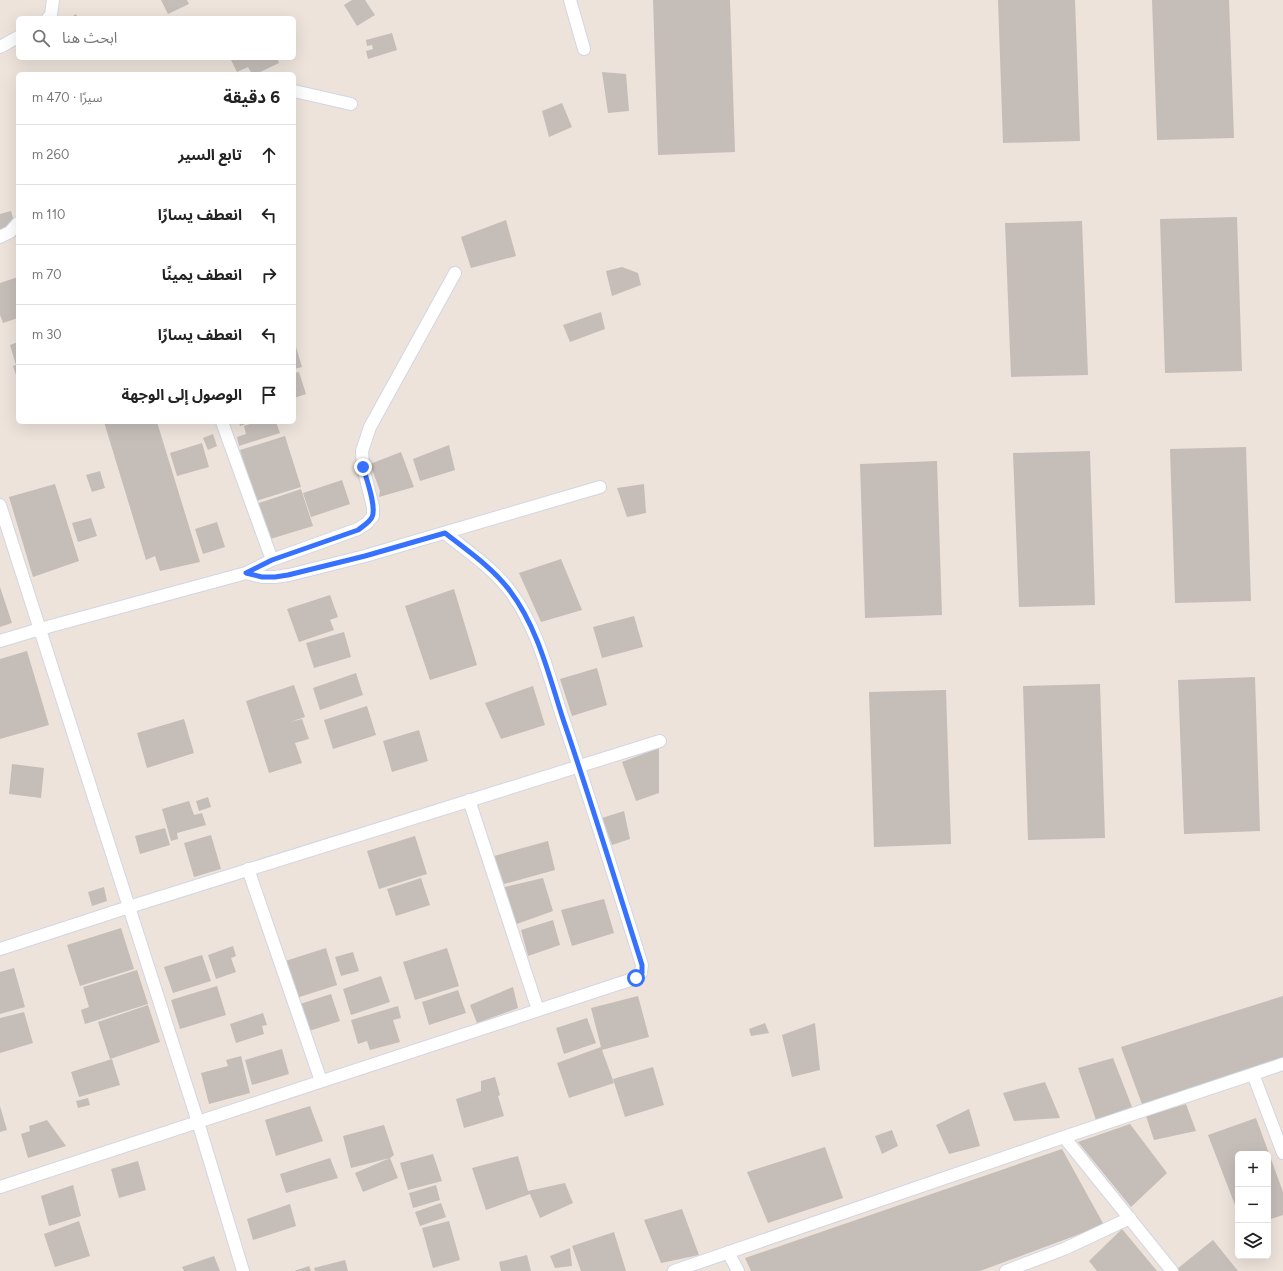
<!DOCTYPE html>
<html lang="ar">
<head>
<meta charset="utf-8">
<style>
  :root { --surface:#fff; --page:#f6f6f6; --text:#222; --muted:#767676; --line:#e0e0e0 }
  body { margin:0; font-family:Figtree,"Noto Sans Arabic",sans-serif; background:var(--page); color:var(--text); direction:rtl }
  .controls { position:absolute; right:12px; bottom:12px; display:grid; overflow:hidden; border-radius:6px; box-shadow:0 4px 16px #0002 }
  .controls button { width:36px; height:36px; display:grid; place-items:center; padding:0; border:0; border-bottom:1px solid var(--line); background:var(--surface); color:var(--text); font:20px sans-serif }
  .stop { position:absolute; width:12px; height:12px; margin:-9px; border:3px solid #3672ff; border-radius:50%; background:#fff }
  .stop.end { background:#3672ff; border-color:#fff; box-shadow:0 1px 4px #0008 }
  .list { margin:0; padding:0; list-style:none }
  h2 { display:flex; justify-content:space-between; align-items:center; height:52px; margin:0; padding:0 16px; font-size:17px }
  h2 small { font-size:13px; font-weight:400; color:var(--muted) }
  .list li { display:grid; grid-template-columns:26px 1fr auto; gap:12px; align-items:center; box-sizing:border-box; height:60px; padding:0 16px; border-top:1px solid var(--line) }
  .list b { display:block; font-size:15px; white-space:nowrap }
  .list em { font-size:13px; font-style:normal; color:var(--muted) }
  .icon { flex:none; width:22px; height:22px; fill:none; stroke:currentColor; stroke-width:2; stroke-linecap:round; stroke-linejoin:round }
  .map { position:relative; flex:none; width:1283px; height:1271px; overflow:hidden; direction:ltr }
  .search { position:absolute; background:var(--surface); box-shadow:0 4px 16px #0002; left:16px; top:16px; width:280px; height:44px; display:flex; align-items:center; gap:10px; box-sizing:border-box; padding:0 14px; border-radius:6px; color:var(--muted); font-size:15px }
  .panel { position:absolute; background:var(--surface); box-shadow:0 4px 16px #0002; left:16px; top:72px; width:280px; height:352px; border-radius:6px; direction:rtl }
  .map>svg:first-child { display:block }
  .building { fill:#c5bdb8 }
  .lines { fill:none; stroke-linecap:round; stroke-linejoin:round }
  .minor-casing { stroke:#d1d6e3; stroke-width:14 }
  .minor { stroke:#fff; stroke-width:12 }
  .route { stroke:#3672ff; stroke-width:5 }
</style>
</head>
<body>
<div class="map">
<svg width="1283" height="1271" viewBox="0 0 1283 1271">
  <rect width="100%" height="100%" fill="#ede3db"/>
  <path class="building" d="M161 0H187L189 4 168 14Z
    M352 0H365L375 15 357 26 344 5Z
    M653 0H730L735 152 658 155Z
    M998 0H1075L1080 141 1003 143Z
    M1152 0H1229L1234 138 1157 140Z
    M76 14 78 18H70Z
    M392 33 397 50 368 59 366 51 373 49 372 45 367 46 366 40Z
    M230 58H277L279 63 256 74H252L248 67 237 72Z
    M602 72 626 74 629 111 608 113Z
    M562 103 572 127 549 137 542 111Z
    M11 211 18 236 0 241V214Z
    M1237 217 1242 371 1165 373 1160 219Z
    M506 220 516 256 471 268 461 237Z
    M1082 221 1088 375 1011 377 1005 223Z
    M622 267 638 273 641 285 612 296 606 271Z
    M18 277V318L3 323 0 315V283Z
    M601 312 605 329 570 342 563 325Z
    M18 342V374L16 375 13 366 16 365 10 345Z
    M296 347 302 367 294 369V348Z
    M299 372 306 394 294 398V373Z
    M104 422H157L200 562 160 571 155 556 146 560Z
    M239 422H251L240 426Z
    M256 422H276L280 433 239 446 237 437 246 434 244 426Z
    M213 434 217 446 208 450 203 438Z
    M285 436 301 487 256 501 240 450Z
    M202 443 209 467 177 476 170 453Z
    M449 445 455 470 420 481 413 459Z
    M1246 447 1251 601 1175 603 1170 449Z
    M1090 451 1095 605 1019 607 1013 453Z
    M401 452 414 487 379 497 380 491 370 464Z
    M937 461 942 615 865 618 860 464Z
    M100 471 105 488 92 492 86 475Z
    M342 480 350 504 311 517 303 493Z
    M55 484 79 561 33 577 9 497Z
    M644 484 646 513 627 517 617 488Z
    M301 489 313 526 267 540 256 504Z
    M91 518 97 536 78 542 72 523Z
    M217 522 225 547 203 554 195 529Z
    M561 559 582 610 541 622 519 573Z
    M0 587 12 623 0 627Z
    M454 589 477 665 430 680 405 606Z
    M330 595 338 617 330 620 334 630 299 642 287 609Z
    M634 616 643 647 602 658 593 627Z
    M344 632 351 657 314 668 306 643Z
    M27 651 49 725 0 739V659Z
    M597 668 607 705 572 716 560 679Z
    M356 673 363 695 320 710 313 688Z
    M1255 677 1260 831 1184 834 1178 680Z
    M1100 684 1105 838 1028 840 1023 686Z
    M294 685 305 717 290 722 302 719 309 739 295 743 302 763 269 773 246 701Z
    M533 686 545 725 501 739 485 703Z
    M946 690 951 844 874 847 869 692Z
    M367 706 376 735 333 749 324 720Z
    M184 719 194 753 147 768 137 733Z
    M419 730 428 761 392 772 383 741Z
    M659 748V793L636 801 622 762Z
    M12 764 44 768 41 798 9 794Z
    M208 797 211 807 199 811 196 801Z
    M189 801 194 815 202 813 206 825 177 833 178 839 171 841 162 809Z
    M624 811 630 839 612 845 602 818Z
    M165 828 170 845 140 854 135 836Z
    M211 835 221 869 194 877 184 843Z
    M415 836 427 874 379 889 367 851Z
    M548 841 555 870 504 884 494 856Z
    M421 878 430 905 396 916 387 889Z
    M543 878 553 911 514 925 501 888Z
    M104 887 107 901 92 906 88 892Z
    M604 899 614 933 572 946 561 910Z
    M553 920 560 945 528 956 521 930Z
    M121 928 134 969 80 986 67 945Z
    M233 946 236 956 231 958 236 972 216 979 208 955Z
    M326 948 337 985 287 1001 276 964Z
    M447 948 459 986 415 1000 403 962Z
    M353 952 359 971 341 976 335 957Z
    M202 955 211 981 173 993 164 967Z
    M14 968 25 1007 0 1014V972Z
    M137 970 148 1004 85 1024 81 1010 89 1007 83 987Z
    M381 976 390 1002 351 1015 343 989Z
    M217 986 226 1015 180 1029 171 1000Z
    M513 987 518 1008 477 1023 470 1005Z
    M458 990 466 1013 429 1025 422 1002Z
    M331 994 340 1021 309 1031 300 1004Z
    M638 996 649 1037 602 1050 614 1083 569 1098 557 1063 601 1047 591 1008Z
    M1283 996V1059L1143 1107 1121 1047Z
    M148 1005 160 1042 110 1059 98 1022Z
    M398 1006 401 1018 393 1020 400 1042 370 1050 367 1041 358 1044 351 1020Z
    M24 1012 33 1043 0 1053V1018Z
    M263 1013 267 1025 262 1026 264 1034 236 1043 230 1024Z
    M587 1018 596 1043 564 1054 556 1028Z
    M765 1023 769 1033 751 1036 749 1029Z
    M815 1023 820 1070 792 1077 782 1035Z
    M282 1049 289 1074 252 1085 245 1060Z
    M241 1056 250 1093 209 1104 201 1073 228 1066 226 1060Z
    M1113 1058 1132 1107 1096 1120 1078 1068Z
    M112 1059 120 1085 79 1097 71 1072Z
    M653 1067 664 1105 625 1117 613 1079Z
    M495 1077 500 1095 498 1096 504 1116 464 1128 456 1099 481 1091V1081Z
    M1045 1082 1060 1118 1014 1121 1003 1093Z
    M88 1098 90 1105 78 1108 76 1101Z
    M1186 1104 1196 1131 1154 1140 1146 1116Z
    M0 1106 7 1130 0 1132Z
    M310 1106 323 1141 276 1156 265 1120Z
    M969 1109 980 1146 949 1154 936 1125Z
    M1256 1118 1283 1192V1215L1268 1220V1154H1238V1213L1208 1135Z
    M47 1120 66 1146 28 1158 21 1134 30 1131 29 1126Z
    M1130 1124 1167 1173 1131 1207 1078 1142Z
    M384 1125 394 1155 390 1158 351 1168 343 1136Z
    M892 1130 898 1146 882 1154 875 1136Z
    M825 1147 843 1198 768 1223 747 1172Z
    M1062 1149 1104 1225 980 1271H751L745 1258Z
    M433 1154 442 1181 408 1190 400 1163Z
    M518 1156 528 1191 565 1183 573 1203 540 1218 530 1194 486 1210 472 1168Z
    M330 1158 338 1178 286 1193 280 1174Z
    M390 1158 398 1178 363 1192 355 1173Z
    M138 1161 146 1190 119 1198 111 1169Z
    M73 1185 81 1216 49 1226 41 1196Z
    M436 1185 440 1200 413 1208 409 1193Z
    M441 1203 446 1217 420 1226 415 1212Z
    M290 1204 296 1226 253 1240 247 1219Z
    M682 1209 699 1255 661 1263 644 1220Z
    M79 1221 90 1256 55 1267 44 1234Z
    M449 1221 460 1260 433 1268 422 1228Z
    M1122 1229 1157 1271H1097L1089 1261Z
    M614 1232 626 1271H581L572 1246Z
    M1213 1240 1238 1271H1178L1177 1269Z
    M570 1248 572 1266 555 1268 550 1256Z
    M527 1255 531 1271H501L499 1262Z
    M214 1256 220 1271H184L182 1267Z
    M345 1260 348 1271H315L314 1268Z
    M309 1266 311 1271H294Z"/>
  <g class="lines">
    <g class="minor-casing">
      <path id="minor" d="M570 0 584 49
        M48 18 51 15 53 0
        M0 47 18 37
        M294 91 351 104
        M0 237 10 232 18 223
        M222 422 272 560
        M0 505 198 1122 243 1271
        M246 573 262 577H275L289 575 365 556 600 487
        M0 641 40 629 246 573 272 560 358 529 367 523 373 516V507L363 467 362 451 370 427 455 273
        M469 800 538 1010
        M248 869 321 1081
        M0 949 129 907 660 741
        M1253 1074 1283 1153
        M1064 1137 1172 1271
        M0 1187 636 978 641 973 642 965C616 882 590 799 562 716 548 674 538 628 510 591 493 568 467 551 445 533
        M728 1252 738 1271
        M674 1271 1064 1137 1283 1064
        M1006 1271 1064 1249 1130 1218"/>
    </g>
    <use href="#minor" class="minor"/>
  </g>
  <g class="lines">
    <path class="route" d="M363 467C366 478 377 507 372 517 370 522 363 526 358 530L272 560 246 573 262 577H275L288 575 365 556 445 533C468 551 493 568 510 591 538 628 549 676 563 719 591 801 616 883 642 965V973L636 978"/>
  </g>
</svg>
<div class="controls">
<button>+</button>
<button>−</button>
<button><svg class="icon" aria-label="layers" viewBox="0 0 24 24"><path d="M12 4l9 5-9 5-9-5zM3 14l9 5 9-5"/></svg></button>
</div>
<div class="stop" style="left:636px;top:978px"></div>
<div class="stop end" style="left:363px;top:467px"></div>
<div class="search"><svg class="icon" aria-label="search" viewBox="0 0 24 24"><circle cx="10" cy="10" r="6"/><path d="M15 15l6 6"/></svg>ابحث هنا</div>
<section class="panel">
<h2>6 دقيقة<small>سيرًا · 470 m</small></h2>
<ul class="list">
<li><svg class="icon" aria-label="ahead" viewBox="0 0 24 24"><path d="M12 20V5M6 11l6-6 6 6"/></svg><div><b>تابع السير</b></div><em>260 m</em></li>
<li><svg class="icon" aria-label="left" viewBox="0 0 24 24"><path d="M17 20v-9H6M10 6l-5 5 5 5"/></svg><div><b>انعطف يسارًا</b></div><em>110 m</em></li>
<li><svg class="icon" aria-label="right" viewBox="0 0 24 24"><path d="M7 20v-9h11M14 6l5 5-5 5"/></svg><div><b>انعطف يمينًا</b></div><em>70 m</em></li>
<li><svg class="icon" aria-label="left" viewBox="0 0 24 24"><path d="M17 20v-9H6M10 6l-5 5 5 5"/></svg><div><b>انعطف يسارًا</b></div><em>30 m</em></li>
<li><svg class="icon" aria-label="arrive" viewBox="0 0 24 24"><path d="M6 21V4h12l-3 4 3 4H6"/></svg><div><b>الوصول إلى الوجهة</b></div></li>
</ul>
</section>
</div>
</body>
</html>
